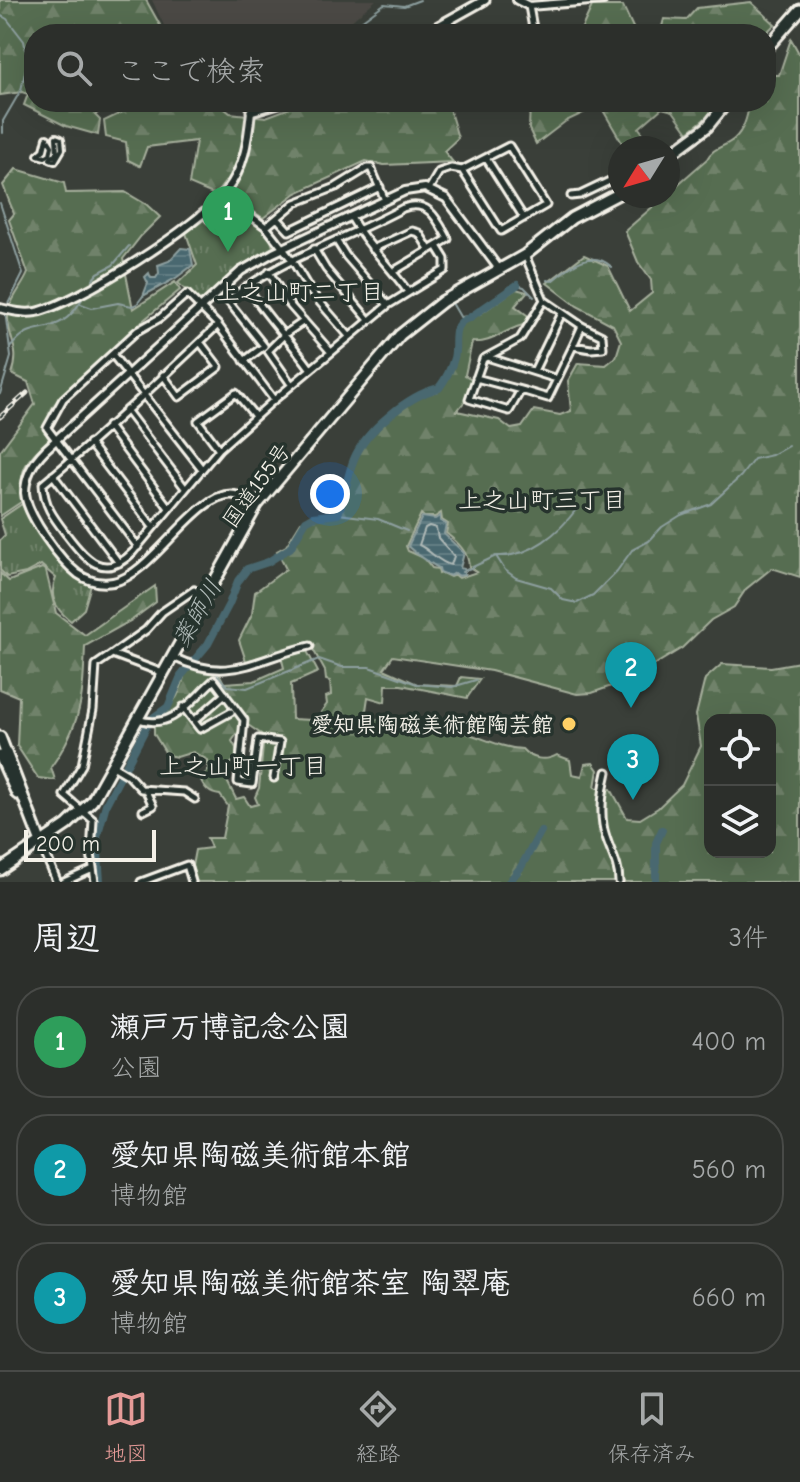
<!DOCTYPE html>
<html lang="ja">
<head>
<meta charset="utf-8">
<style>
  :root { --surface:#2c2f2b; --page:#343733; --text:#f1f3f6; --muted:#a6a9a9; --line:#484a47; --accent:#e69b98 }
  body { margin:0; font-family:"Comic Neue","Klee One",sans-serif; background:var(--page); color:var(--text) }
  .controls { position:absolute; right:24px; bottom:24px; display:grid; overflow:hidden; border-radius:16px; box-shadow:0 8px 32px #0002 }
  .controls button { width:72px; height:72px; display:grid; place-items:center; padding:0; border:0; border-bottom:2px solid var(--line); background:var(--surface); color:var(--text); font:40px sans-serif }
  .compass { position:absolute; left:608px; top:136px; width:72px; height:72px; border-radius:50%; background:var(--surface); box-shadow:0 8px 32px #0002; rotate:233deg }
  .scale { position:absolute; left:24px; bottom:20px; width:132px; box-sizing:border-box; padding-left:8px; border:4px solid #f4f1e8; border-top:0; font-size:22px; line-height:28px; white-space:nowrap; color:#f4f1e8; -webkit-text-stroke:6px #26332d; paint-order:stroke }
  .you { position:absolute; left:330px; top:494px; width:28px; height:28px; margin:-20px; border:6px solid #fff; border-radius:50%; background:#1a73e8; box-shadow:0 0 0 12px #1a73e833 }
  .badge { display:grid; place-items:center; width:52px; height:52px; border-radius:50%; background:var(--accent); color:#fff; font-size:26px; font-weight:700 }
  .pin { position:absolute; translate:-50% -66px; filter:drop-shadow(0 2px 4px #0008) }
  .pin::after { content:''; position:absolute; top:42px; width:28px; height:24px; background:inherit; clip-path:polygon(0 0,100% 0,50% 100%) }
  .list { margin:0; padding:0; list-style:none }
  h2 { display:flex; justify-content:space-between; align-items:center; height:104px; margin:0; padding:0 32px; font-size:34px }
  h2 small { font-size:26px; font-weight:400; color:var(--muted) }
  .list li { display:grid; grid-template-columns:52px 1fr auto; gap:24px; align-items:center; box-sizing:border-box; height:112px; margin:0 16px 16px; padding:0 16px; border:2px solid var(--line); border-radius:32px }
  .list b { display:block; font-size:30px; white-space:nowrap }
  .list p { margin:0; font-size:26px; white-space:nowrap; color:var(--muted) }
  .list em { font-size:26px; font-style:normal; color:var(--muted) }
  .icon { flex:none; width:44px; height:44px; fill:none; stroke:currentColor; stroke-width:2; stroke-linecap:round; stroke-linejoin:round }
  .map { position:relative; flex:none; width:800px; height:882px; overflow:hidden }
  .search { position:absolute; background:var(--surface); box-shadow:0 8px 32px #0002; left:24px; right:24px; top:24px; height:88px; display:flex; align-items:center; gap:20px; box-sizing:border-box; padding:0 28px; border-radius:32px; color:var(--muted); font-size:30px }
  .sheet { height:488px; background:var(--surface) }
  nav { display:flex; justify-content:space-around; align-items:center; box-sizing:border-box; height:112px; border-top:2px solid var(--line); background:var(--surface); font-size:22px; color:var(--muted) }
  nav a { display:grid; justify-items:center; gap:4px }
  nav .on { color:var(--accent) }
  .map>svg:first-child { display:block }
  .built { fill:#4b4a45 }
  .grass { fill:url(#grass-tufts); stroke:#a6af9c; stroke-width:2 }
  .forest { fill:url(#forest-firs); stroke:#a6af9c; stroke-width:2; fill-rule:evenodd }
  .water { fill:url(#water-rules); stroke:#8d9f9f; stroke-width:2 }
  .lines { fill:none; stroke-linecap:round; stroke-linejoin:round }
  .shore { stroke:#b0bab8; stroke-width:2 }
  .stream { stroke:#8d9f9f; stroke-width:2 }
  .river { stroke:#49686f; stroke-width:8 }
  .pedestrian-casing { stroke:#f4f1e8; stroke-width:10 }
  .minor-casing { stroke:#f4f1e8; stroke-width:11 }
  .tertiary-casing { stroke:#f4f1e8; stroke-width:12 }
  .secondary-casing { stroke:#f4f1e8; stroke-width:13 }
  .trunk-casing { stroke:#f4f1e8; stroke-width:15 }
  .pedestrian { stroke:#26332d; stroke-width:4 }
  .minor { stroke:#26332d; stroke-width:5 }
  .tertiary { stroke:#26332d; stroke-width:6 }
  .secondary { stroke:#26332d; stroke-width:7 }
  .trunk { stroke:#26332d; stroke-width:9 }
  .rail-casing { stroke:#f4f1e8; stroke-width:5 }
  .rail { stroke:#26332d; stroke-width:2; stroke-dasharray:6; stroke-linecap:butt }
  .poi-dot { fill:#ffd166; stroke:#26332d; stroke-width:3 }
  .labels { text-anchor:middle; stroke-width:7; stroke-linejoin:round; paint-order:stroke }
  .street-label { font-size:22px; fill:#f4f1e8; stroke:#26332d }
  .poi-label { font-size:22px; font-weight:bold; fill:#f4f1e8; stroke:#26332d; text-anchor:end }
  .neighbourhood-label { font-size:24px; fill:#f4f1e8; stroke:#26332d }
  .water-label { font-size:24px; font-style:italic; fill:#b0bab8; stroke:#26332d }
</style>
</head>
<body>
<div class="map">
<svg width="800" height="882" viewBox="0 0 800 882">
  <defs>
    <pattern id="grass-tufts" width="24" height="20" patternUnits="userSpaceOnUse" patternTransform="scale(2)"><rect width="24" height="20" fill="#576d51"/><path d="M3 7l-1-3M5 7V3M7 7l1-3M15 17l-1-3M17 17v-4M19 17l1-3" fill="none" stroke="#70826a"/></pattern>
    <pattern id="forest-firs" width="22" height="20" patternUnits="userSpaceOnUse" patternTransform="scale(2)"><rect width="22" height="20" fill="#576d51"/><path d="M5 1l3.5 6h-7zM16 11l3.5 6h-7z" fill="#70826a"/></pattern>
    <pattern id="water-rules" width="6" height="5" patternUnits="userSpaceOnUse" patternTransform="scale(2)"><rect width="6" height="5" fill="#49686f"/><path d="M0 2.5h6" fill="none" stroke="#647e84"/></pattern>
  </defs>
  <rect width="100%" height="100%" fill="#3a3f39"/>
  <filter id="ink" filterUnits="userSpaceOnUse"><feTurbulence type="fractalNoise" baseFrequency=".0125" numOctaves="2"/><feDisplacementMap in="SourceGraphic" scale="16" xChannelSelector="R" yChannelSelector="G"/><feConvolveMatrix kernelMatrix="1 2 1 2 8 2 1 2 1" color-interpolation-filters="sRGB"/></filter>
  <g filter="url(#ink)">
    <path class="built" d="M152 0H376L343 28 328 34H168Z"/>
    <path class="grass" d="M228 195C230 199 230 203 233 207 243 222 267 223 273 247 244 261 223 280 200 303L178 283 197 265 186 233Z
      M22 504C32 529 65 576 91 585L84 609 71 621C56 610 48 596 56 578L41 565 26 573 7 577 0 570V540L5 535 0 519Z"/>
    <path class="forest" d="M0 0H146L165 34H34V102H97L99 112 95 115 100 120 98 135 66 126 24 105 28 94 22 92 0 95Z
      M751 2 775 24 765 34H660L664 19 686 20 697 8Z
      M592 6H623L636 34H579Z
      M791 39 800 55V577L772 568 746 589 734 607 711 620 682 648 631 679 592 693 577 694 491 671 393 656 384 669 417 684 457 686 461 677 480 679 467 698 401 685H386L385 702 368 697 365 717C394 724 424 724 454 730 477 734 498 748 522 749 531 759 545 762 557 755L570 760 572 774 582 776 585 764 593 763 598 770 595 787 603 790 611 789 627 818 640 819 658 808 682 785 701 746 696 715 705 679 722 664 771 667 800 662V882H197L192 866 195 850 211 848 207 838H222L228 806 220 795C209 794 204 788 200 778L208 771V760L193 752 177 757 167 755 154 734V719C176 703 182 693 186 666L219 673 224 683 254 681 284 668 281 656 307 651 318 672 291 684 292 719 311 720 313 725 326 722 321 712 327 704 326 697 331 695 330 681 326 680 325 671 310 644 246 661 239 640 252 614 255 592 286 569 277 551 286 546 301 522 339 515C348 498 348 479 355 461 368 430 407 397 439 391 459 365 452 344 462 317L480 314 516 289 527 292 515 306 531 318 528 324C508 326 492 345 472 342L465 375 473 380 465 401 457 411 499 420 511 429 522 427 534 410 560 415 571 411 568 381 578 363 606 365 616 357 621 341 613 325 577 306 547 283 584 255 608 266 630 311 652 293 651 280 638 262 625 231 665 196H668V193L707 159C713 147 725 147 734 139 745 129 747 116 750 102H766V75H779ZM441 513 442 520 448 524 446 533C457 542 469 552 469 567L477 572 459 578 455 575 450 577 442 573 439 574 438 569 432 568 424 558 408 551 406 546 421 514 424 517H435ZM710 720H770V852H710ZM248 725 264 736 259 788 255 797 258 804 250 806 244 797 236 799 222 771 236 759V748L232 741 239 731Z
      M116 102H216L230 113 266 117 306 102H461L449 108 458 138 444 151 453 162 384 165 366 161 296 193 263 218 233 197 225 182 215 195 189 184 196 141 147 147 140 166 128 160 126 142 106 137 104 121 121 113Z
      M530 102H718L707 117 688 132 673 111 662 108 639 128 653 147 625 148 600 105 566 121 536 144 529 129Z
      M16 169 64 183 66 193 125 192 147 205 160 217 141 236 123 259 133 309 175 282 180 290 134 328 60 399 43 429 49 439C25 462 19 468 21 502L0 516V451L35 404 28 382 12 374C21 350 9 341 8 319 7 302 22 288 28 273L9 220 14 214 3 185Z
      M42 568 46 571 56 613 85 635 155 586 156 602 132 620 85 646C83 698 82 723 51 767L55 780 38 778 17 746 19 697 0 689V573L9 581Z"/>
    <path class="water" d="M181 248 190 249 193 265 176 278 143 296 148 283 145 277 149 273 151 278H156L159 273 158 265 169 261Z
      M440 516V521L446 524 444 534 464 553 460 568 464 569V575L459 576 455 573 450 576 440 572 439 568C436 567 410 550 408 546L422 517 435 519Z"/>
    <g class="lines">
      <path class="shore" d="M429 526 436 528 438 538 454 556 451 565C439 563 430 550 419 545L425 528Z"/>
      <path class="stream" d="M0 15 7 19 24 41 28 60 21 90 3 121V133
        M349 30 384 4 404 6 420 0
        M0 203 23 274 7 306
        M93 279 98 273 113 265 129 246
        M547 280 552 281C570 266 590 248 612 267
        M517 285 524 287 534 297
        M452 303 462 320
        M81 304 92 308 118 303 132 306 137 304 143 296
        M10 348C26 327 33 332 54 325 69 320 79 306 85 293
        M0 394 11 357 5 311
        M338 514 378 519 407 531
        M497 556C530 558 560 532 578 507
        M462 572 496 556 505 570 516 578 551 588 563 600 577 603 593 595 617 571 632 550 649 541 662 527 681 515 711 504 741 476 754 459 772 455 788 446
        M193 661 212 667
        M215 672 227 686 247 688 319 659 342 667H369L417 684 452 687 476 680"/>
      <path class="river" d="M100 882 97 837 106 804 150 720 168 707 181 676 208 644 229 604 238 581 247 569 268 562 290 548 306 521 313 517 338 514C345 496 347 476 354 459 366 430 409 395 439 388 445 380 451 369 454 358 458 343 449 324 469 318L517 285
        M509 882 521 867 541 831
        M656 882V843L662 830"/>
      <g class="pedestrian-casing">
        <path id="pedestrian" d="M56 137 61 139 62 149 55 161 50 159 57 153Z
          M47 138 52 146 50 154 45 157 38 155 44 150Z"/>
      </g>
      <g class="minor-casing">
        <path id="minor" d="M529 6 534 34
          M486 158 524 218
          M429 189 439 172 451 168 462 170 509 146 546 205 501 231 462 170
          M571 196 580 195 620 176
          M204 213 209 219 233 203 266 227 292 260 311 292 349 336
          M351 217C366 245 390 266 408 292
          M277 218 289 231 380 187
          M266 227 295 203 336 187 367 168H371L385 200
          M336 240 346 256 388 305
          M314 249 326 269 369 320
          M372 249 412 231 419 233 429 249
          M525 255 544 300 582 326 602 336 603 348 591 349 573 346 548 398 521 390 509 411 469 399 483 359 520 339 544 300
          M269 272 288 303 330 351
          M247 286C265 316 290 340 310 368
          M573 346 582 326
          M112 354 202 469
          M487 357 557 379
          M244 361 264 346 228 301C280 258 345 240 403 208 429 199 437 219 448 239L394 271
          M534 371 562 313
          M163 375 179 397 219 367 200 342
          M476 378 521 390
          M291 384 268 351 285 334 304 321
          M274 400 388 305 445 270V259L437 246
          M126 410 185 488
          M108 426 169 508
          M89 443 153 527
          M219 449 198 421 236 393 254 415
          M53 475 119 563
          M138 547C108 507 77 467 47 428L63 399 137 331 160 318 187 294 218 325 274 400 219 449 133 552C104 581 86 560 67 535 54 518 44 506 43 484 103 434 161 379 218 325
          M112 654 146 630 162 612 194 590 204 598
          M173 657C231 685 255 658 310 646
          M183 707 200 729 231 712
          M138 719C173 731 190 701 214 680L244 720 238 782 252 784 258 739 280 742 274 778
          M194 721 225 694
          M113 766 128 775 141 789 184 792 195 799
          M607 772C603 789 600 807 603 825 606 846 619 860 619 882
          M143 811 153 806 145 789
          M64 882 93 869
          M95 882 91 853 93 820 64 795 82 765 93 710 96 665 112 654 163 673
          M141 882 187 865 192 882"/>
      </g>
      <g class="tertiary-casing">
        <path id="tertiary" d="M517 0 529 6 603 0
          M0 308C12 311 24 314 36 312 78 303 200 225 226 191 245 167 248 140 251 111
          M257 505C250 501 243 496 235 495 198 488 153 575 113 582 101 584 88 581 78 574 60 560 27 516 25 493 25 475 33 462 45 450L241 271 273 253 405 191 425 188 446 198 499 269
          M41 843 57 882"/>
      </g>
      <g class="secondary-casing">
        <path id="secondary" d="M424 34 485 0
          M251 111 282 102"/>
      </g>
      <g class="trunk-casing">
        <path id="trunk" d="M766 49 800 10
          M668 156 707 127 727 102
          M0 737 41 843
          M0 756 17 794
          M0 870 67 825 92 801 257 505 400 335 443 301 525 255 572 218 620 193"/>
      </g>
      <use href="#pedestrian" class="pedestrian"/>
      <use href="#minor" class="minor"/>
      <use href="#tertiary" class="tertiary"/>
      <use href="#secondary" class="secondary"/>
      <use href="#trunk" class="trunk"/>
      <g class="rail-casing">
        <path id="rail" d="M0 417 27 393"/>
      </g>
      <use href="#rail" class="rail"/>
    </g>
  </g>
  <circle class="poi-dot" cx="569" cy="724" r="8"/>
  <g class="labels">
    <g class="street-label">
      <text transform="translate(256 485) rotate(-54)" y="8">国道155号</text>
    </g>
    <g class="poi-label">
      <text x="553" y="732">愛知県陶磁美術館陶芸館</text>
    </g>
    <g class="neighbourhood-label">
      <text x="300" y="300">上之山町二丁目</text>
      <text x="542" y="508">上之山町三丁目</text>
      <text x="243" y="774">上之山町一丁目</text>
    </g>
    <g class="water-label">
      <text transform="translate(197 613) rotate(-60)" y="8">薬師川</text>
    </g>
  </g>
</svg>
<div class="controls">
<button><svg class="icon" aria-label="locate" viewBox="0 0 24 24"><circle cx="12" cy="12" r="6"/><path d="M12 2v4M12 18v4M2 12h4M18 12h4"/></svg></button>
<button><svg class="icon" aria-label="layers" viewBox="0 0 24 24"><path d="M12 4l9 5-9 5-9-5zM3 14l9 5 9-5"/></svg></button>
</div>
<svg class="compass" viewBox="-18 -18 36 36"><path d="M0-13l5 13h-10z" fill="#e53935"/><path d="M0 13l5-13h-10z" fill="#a6a9a9"/></svg>
<div class="scale">200 m</div>
<div class="you"></div>
<div class="pin badge" style="left:228px;top:252px;background:#2e9e5b">1</div>
<div class="pin badge" style="left:631px;top:708px;background:#0f9aa8">2</div>
<div class="pin badge" style="left:633px;top:800px;background:#0f9aa8">3</div>
<div class="search"><svg class="icon" aria-label="search" viewBox="0 0 24 24"><circle cx="10" cy="10" r="6"/><path d="M15 15l6 6"/></svg>ここで検索</div>
</div>
<section class="sheet">
<h2>周辺<small>3件</small></h2>
<ul class="list">
<li><span class="badge" style="background:#2e9e5b">1</span><div><b>瀬戸万博記念公園</b><p>公園</p></div><em>400 m</em></li>
<li><span class="badge" style="background:#0f9aa8">2</span><div><b>愛知県陶磁美術館本館</b><p>博物館</p></div><em>560 m</em></li>
<li><span class="badge" style="background:#0f9aa8">3</span><div><b>愛知県陶磁美術館茶室 陶翠庵</b><p>博物館</p></div><em>660 m</em></li>
</ul>
</section>
<nav>
<a class="on"><svg class="icon" aria-label="map" viewBox="0 0 24 24"><path d="M3 6l6-2 6 2 6-2v14l-6 2-6-2-6 2zM9 4v14M15 6v14"/></svg>地図</a>
<a><svg class="icon" aria-label="directions" viewBox="0 0 24 24"><path d="M12 3l9 9-9 9-9-9zM9 14v-3h6M13 9l2 2-2 2"/></svg>経路</a>
<a><svg class="icon" aria-label="saved" viewBox="0 0 24 24"><path d="M7 4h10v16l-5-4-5 4z"/></svg>保存済み</a>
</nav>
</body>
</html>
